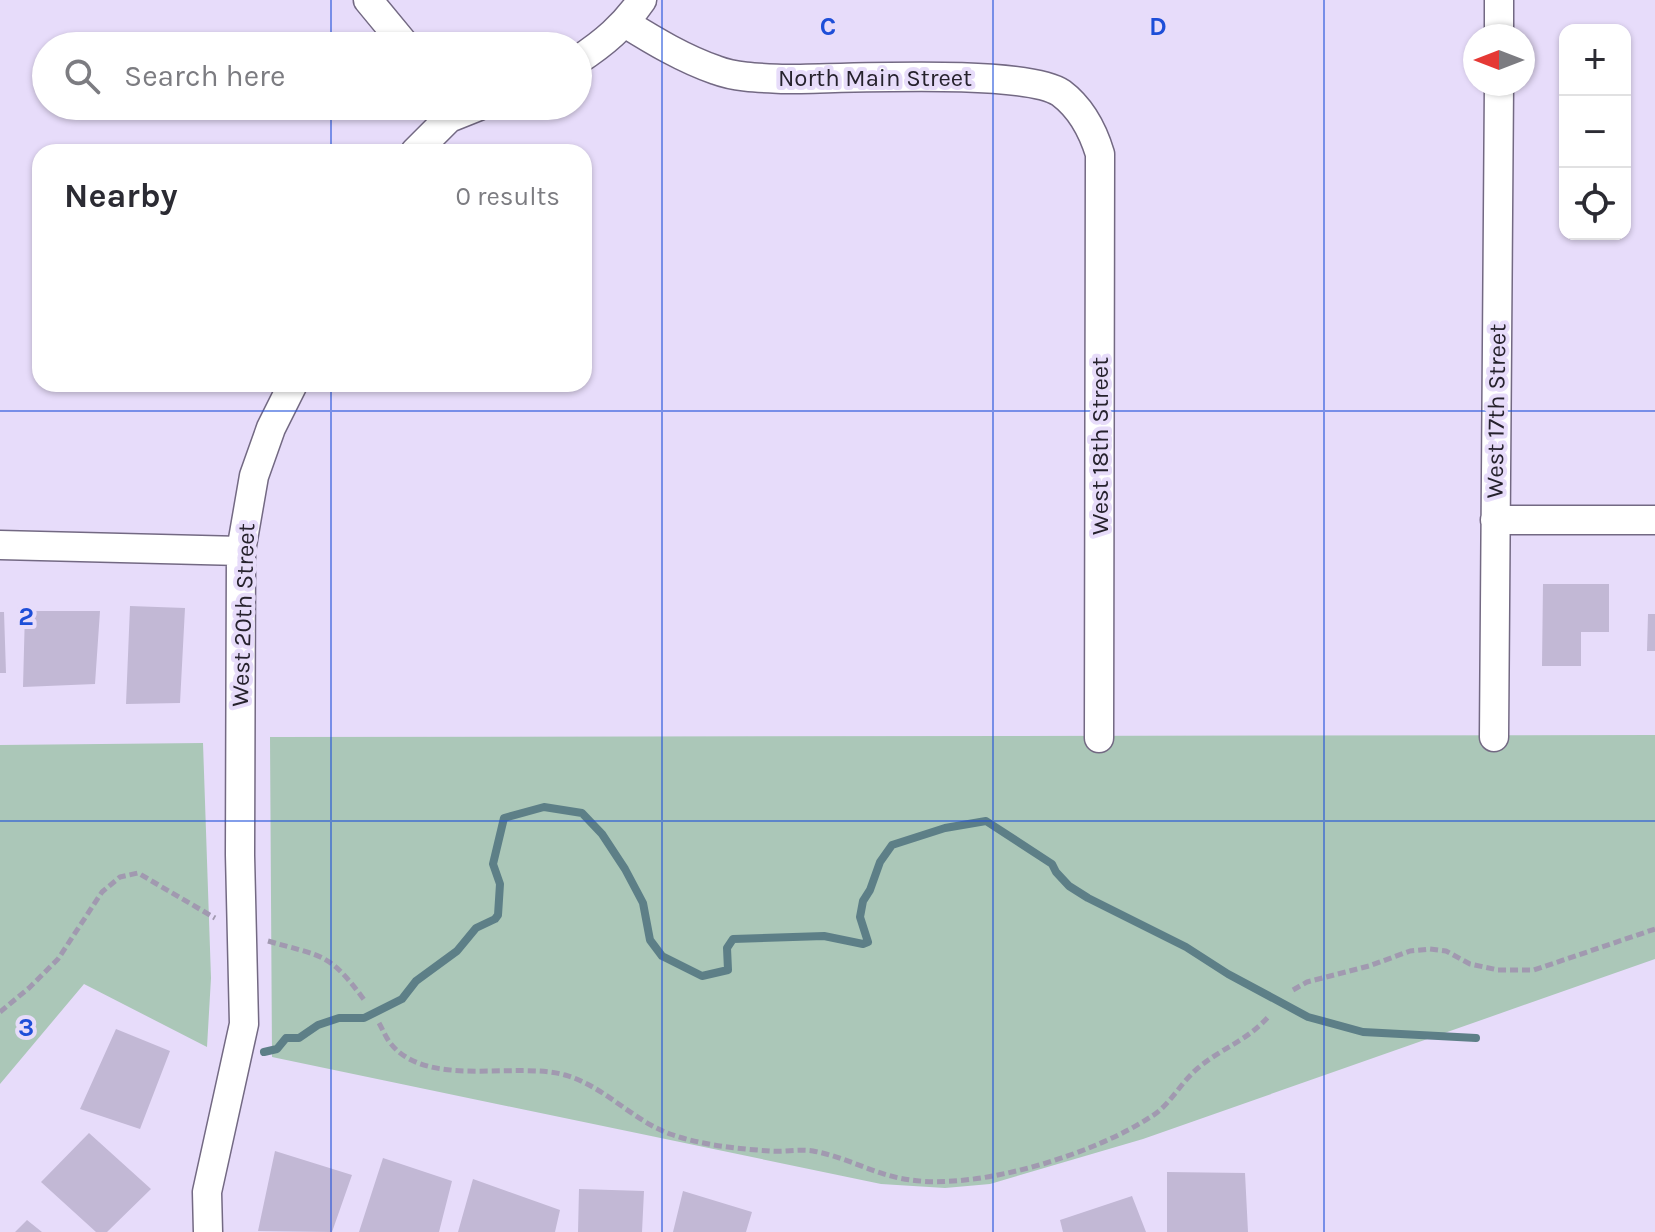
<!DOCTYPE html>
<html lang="en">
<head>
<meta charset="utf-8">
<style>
  :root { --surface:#fff; --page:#f2f2f3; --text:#2b2b33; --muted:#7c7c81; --line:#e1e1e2 }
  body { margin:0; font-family:Karla,sans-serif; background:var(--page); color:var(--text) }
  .controls { position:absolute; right:24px; top:24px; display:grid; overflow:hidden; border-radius:16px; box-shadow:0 2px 6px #0004 }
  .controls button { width:72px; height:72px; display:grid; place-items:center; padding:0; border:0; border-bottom:2px solid var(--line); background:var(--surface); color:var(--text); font:40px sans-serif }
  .compass { position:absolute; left:1463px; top:24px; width:72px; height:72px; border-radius:50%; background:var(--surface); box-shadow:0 2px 6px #0004; rotate:270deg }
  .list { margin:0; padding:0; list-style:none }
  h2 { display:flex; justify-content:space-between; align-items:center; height:104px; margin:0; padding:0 32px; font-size:34px }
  h2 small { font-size:26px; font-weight:400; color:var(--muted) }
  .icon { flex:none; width:44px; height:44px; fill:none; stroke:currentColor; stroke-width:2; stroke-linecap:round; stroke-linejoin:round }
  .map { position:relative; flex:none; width:1655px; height:1232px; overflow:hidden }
  .search { position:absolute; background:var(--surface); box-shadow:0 2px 6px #0004; left:32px; top:32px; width:560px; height:88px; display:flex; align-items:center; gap:20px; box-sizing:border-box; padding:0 28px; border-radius:44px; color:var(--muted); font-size:30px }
  .panel { position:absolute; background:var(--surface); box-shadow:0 2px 6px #0004; left:32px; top:144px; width:560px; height:248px; border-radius:24px }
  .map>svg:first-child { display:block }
  .green { fill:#abc7b8 }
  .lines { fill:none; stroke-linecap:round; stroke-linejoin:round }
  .stream { stroke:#5d7f87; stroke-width:8 }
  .building { fill:#c2b8d5 }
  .minor-casing { stroke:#736983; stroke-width:31 }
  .path { stroke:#a199b0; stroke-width:5; stroke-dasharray:8 4; stroke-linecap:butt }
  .minor { stroke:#fff; stroke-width:28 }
  .grid { fill:none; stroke:#1d4ed8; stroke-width:2; stroke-opacity:0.55 }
  .labels { text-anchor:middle; stroke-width:8; stroke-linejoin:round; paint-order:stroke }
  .street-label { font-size:24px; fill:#26222d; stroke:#e7dcfa }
  .grid-label { font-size:26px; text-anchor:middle; font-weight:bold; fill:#1d4ed8; stroke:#e7dcfa; stroke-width:8; stroke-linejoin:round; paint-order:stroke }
</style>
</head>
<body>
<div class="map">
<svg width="1655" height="1232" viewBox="0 0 1655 1232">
  <rect width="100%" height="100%" fill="#e7dcfa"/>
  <path class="green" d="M1655 735V959L1143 1139 990 1184 945 1188 881 1184 272 1057 270 737Z
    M203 743 211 978 207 1047 84 984 0 1084V745Z"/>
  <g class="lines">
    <path class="stream" d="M264 1052 277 1049 286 1038H299L318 1025 339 1018H364L402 999 416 981 457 951 476 928 495 919 498 915 500 884 493 864 504 818 544 807 582 813 602 834 625 869 643 903 650 940 662 956 702 976 728 970 727 948 733 939 824 936 863 944 868 942 860 917 863 901 870 890 880 862 892 845 945 828 986 821 1052 864 1056 872 1069 886 1088 898 1186 947 1228 974 1308 1017 1363 1032 1476 1038"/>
  </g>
  <path class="building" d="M1543 584H1609V632H1581V666H1542Z
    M130 606 185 608 180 703 126 704Z
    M25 611H100L95 684 23 687Z
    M0 612H4L6 673H0Z
    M1648 614H1655V651H1647Z
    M116 1029 170 1051 140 1129 80 1109Z
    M89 1133 151 1189 107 1232H96L41 1182Z
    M275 1151 352 1175 332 1232 258 1231Z
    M383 1158 452 1181 439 1232H359Z
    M1167 1172 1245 1173 1248 1232H1167Z
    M473 1179 560 1210 555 1232H458Z
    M579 1189 644 1191 642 1232H578Z
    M683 1191 752 1212 746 1232H673Z
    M1132 1196 1146 1232H1063L1060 1220Z
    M27 1220 42 1232H15Z"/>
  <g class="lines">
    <g class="minor-casing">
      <path id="minor" d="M368 0 406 46
        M625 23C654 41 684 59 716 70 737 78 762 78 785 79 838 79 1025 68 1061 93 1081 108 1093 131 1100 154L1099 738
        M1499 36V0
        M578 60C604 43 624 26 642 0
        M415 152 449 118 479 106
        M1495 520H1655
        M0 545 241 551
        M1494 737 1499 84
        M208 1232 207 1192 244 1024 240 855 241 551 254 476 271 428 293 384"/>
    </g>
    <path class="path" d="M268 941C323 957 329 952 365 1001
      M1293 990 1307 982 1369 966 1410 951 1430 949 1446 951 1470 964 1498 970H1534L1655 929
      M0 1012 29 988 58 959 102 892 120 877 138 873 215 918
      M379 1023C383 1030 386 1038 391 1044 428 1089 515 1061 565 1075 604 1086 632 1120 670 1134 701 1145 738 1149 771 1151 785 1152 799 1149 813 1151 847 1157 877 1176 911 1180 979 1190 1095 1154 1152 1116 1170 1105 1181 1082 1198 1068 1223 1047 1246 1042 1270 1015"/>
    <use href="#minor" class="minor"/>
  </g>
  <path class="grid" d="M331 0V46M662 0V1232M993 0V1232M1324 0V1232M331 106V152M331 384V1232M0 411H1655M0 821H1655"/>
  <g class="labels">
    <g class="street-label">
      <text x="875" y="86">North Main Street</text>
      <text transform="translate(1496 411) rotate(-89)" y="8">West 17th Street</text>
      <text transform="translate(1100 446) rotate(-90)" y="8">West 18th Street</text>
      <text transform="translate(243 615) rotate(-88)" y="8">West 20th Street</text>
    </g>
  </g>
  <g class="grid-label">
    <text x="828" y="35">C</text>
    <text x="1158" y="35">D</text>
    <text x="26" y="625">2</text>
    <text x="26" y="1036">3</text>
  </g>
</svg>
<div class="controls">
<button>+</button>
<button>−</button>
<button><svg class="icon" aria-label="locate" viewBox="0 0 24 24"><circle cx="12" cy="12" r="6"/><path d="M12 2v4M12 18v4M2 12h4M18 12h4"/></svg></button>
</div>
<svg class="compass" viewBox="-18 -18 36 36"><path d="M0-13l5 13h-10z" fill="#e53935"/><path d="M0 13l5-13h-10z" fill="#7c7c81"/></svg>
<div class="search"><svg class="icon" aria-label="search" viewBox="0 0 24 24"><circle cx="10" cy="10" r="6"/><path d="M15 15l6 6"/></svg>Search here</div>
<section class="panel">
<h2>Nearby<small>0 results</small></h2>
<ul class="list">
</ul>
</section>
</div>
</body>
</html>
